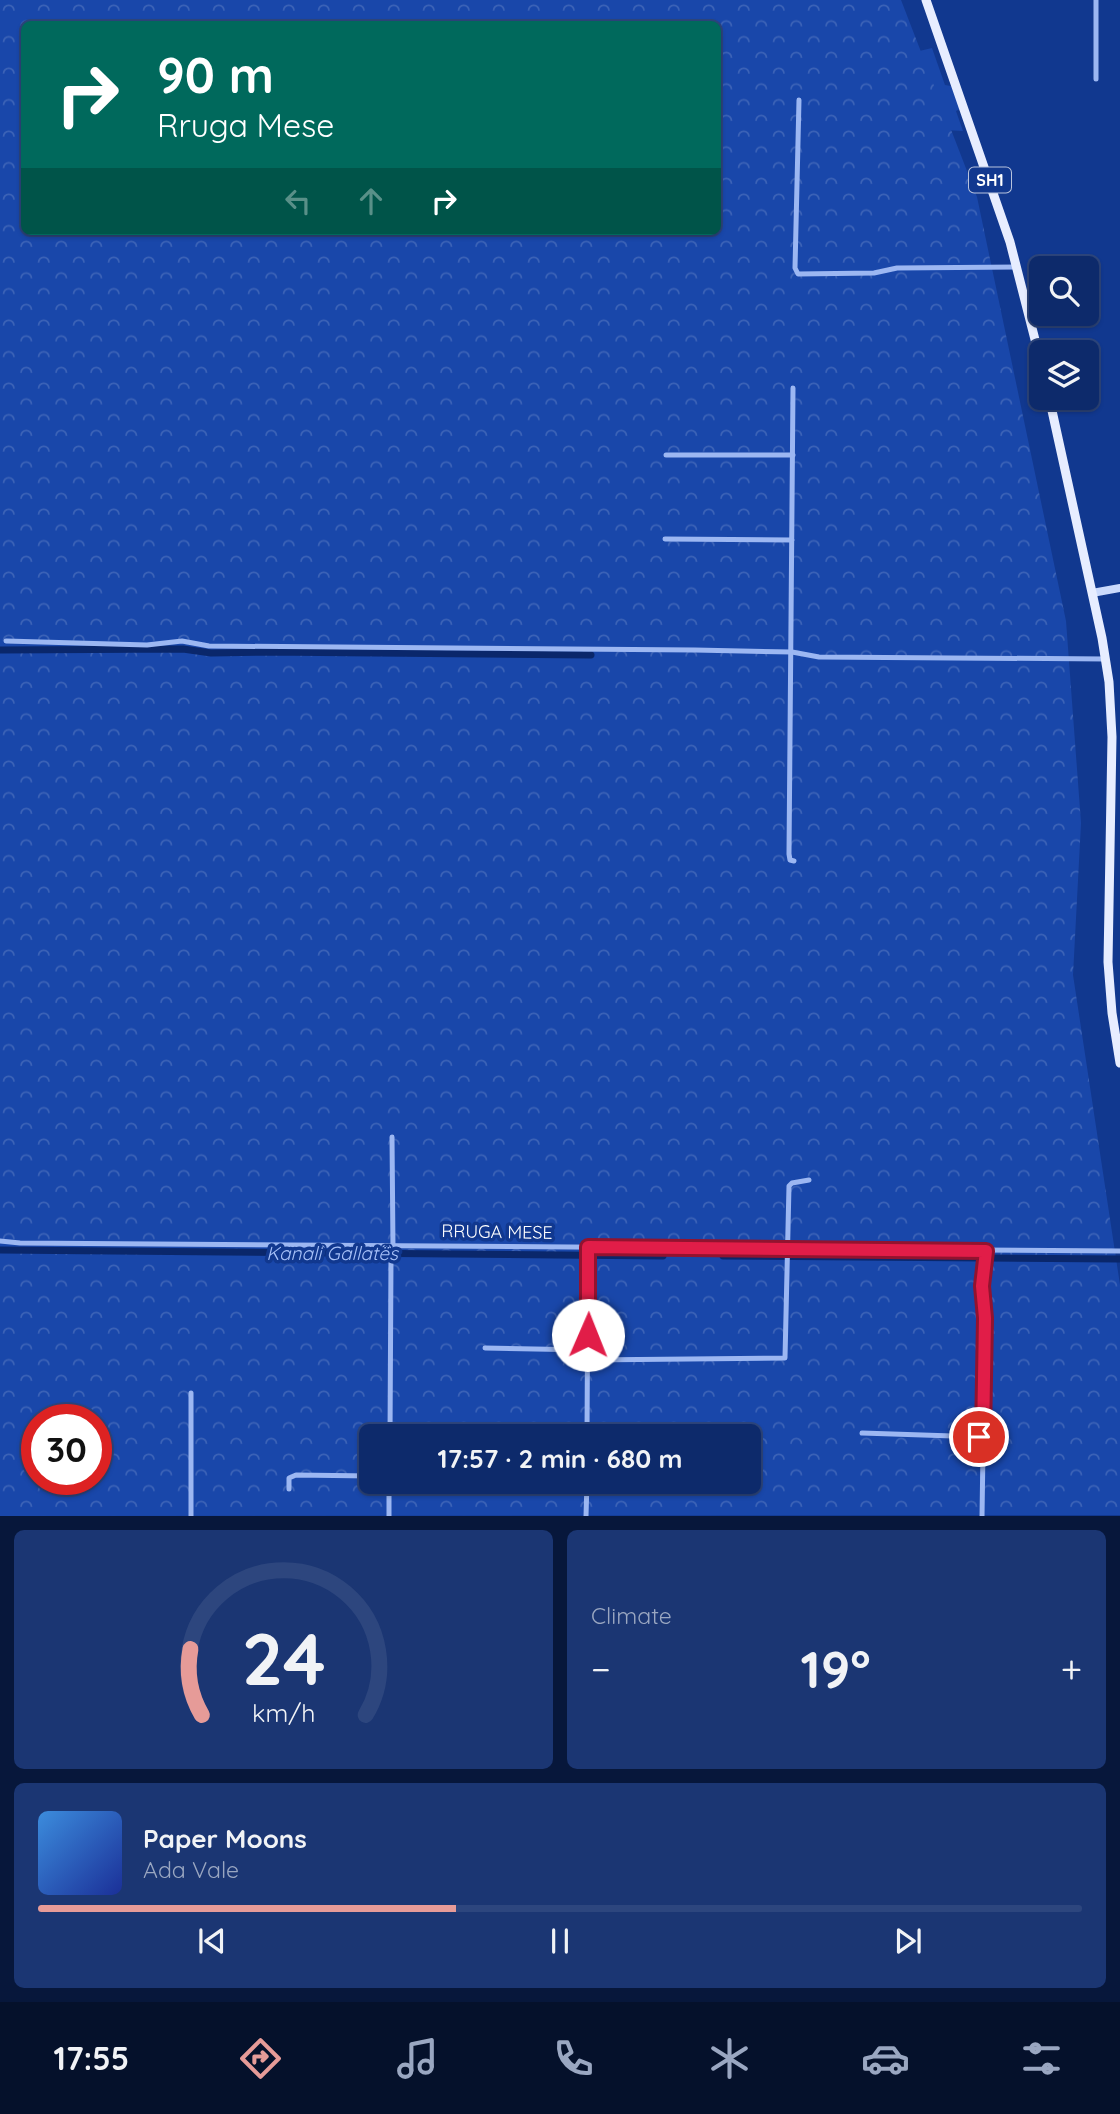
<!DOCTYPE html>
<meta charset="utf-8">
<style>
:root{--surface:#0d2a6b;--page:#1b3673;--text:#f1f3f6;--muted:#9aa7c1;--line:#2d467e;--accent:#e69b98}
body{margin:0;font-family:Quicksand,sans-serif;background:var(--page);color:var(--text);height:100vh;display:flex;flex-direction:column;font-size:26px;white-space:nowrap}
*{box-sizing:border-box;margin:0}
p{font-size:23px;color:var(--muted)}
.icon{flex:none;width:38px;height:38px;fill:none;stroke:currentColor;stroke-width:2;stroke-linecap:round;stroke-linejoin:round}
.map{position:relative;height:1516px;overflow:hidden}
.sheet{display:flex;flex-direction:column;gap:14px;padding:14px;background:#07173b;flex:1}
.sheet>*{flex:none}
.hud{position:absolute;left:21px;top:21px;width:700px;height:214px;border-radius:10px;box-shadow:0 2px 5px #0004,0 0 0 2px var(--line);background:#00695c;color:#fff;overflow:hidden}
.buttons{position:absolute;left:1029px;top:256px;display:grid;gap:14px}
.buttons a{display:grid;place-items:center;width:70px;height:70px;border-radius:10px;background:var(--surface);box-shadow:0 2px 5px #0004,0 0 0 2px var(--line);font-size:35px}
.speed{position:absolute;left:21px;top:1404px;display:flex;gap:14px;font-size:35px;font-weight:700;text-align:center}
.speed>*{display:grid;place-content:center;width:91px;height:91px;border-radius:50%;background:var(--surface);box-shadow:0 2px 5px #0004,0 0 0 2px var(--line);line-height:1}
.speed .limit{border:10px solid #d22;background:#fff;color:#111}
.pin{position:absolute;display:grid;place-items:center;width:60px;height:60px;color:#fff;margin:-30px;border:4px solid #fff;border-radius:50%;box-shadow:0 2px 7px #0007}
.me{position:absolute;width:77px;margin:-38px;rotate:1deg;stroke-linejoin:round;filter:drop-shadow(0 0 5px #0008)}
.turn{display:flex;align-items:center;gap:24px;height:147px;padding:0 21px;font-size:32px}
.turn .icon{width:91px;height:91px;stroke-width:2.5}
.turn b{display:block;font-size:49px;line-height:60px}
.lanes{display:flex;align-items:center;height:66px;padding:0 21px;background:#0003;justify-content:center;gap:35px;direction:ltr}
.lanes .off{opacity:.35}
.big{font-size:52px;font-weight:800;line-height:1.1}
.sheet .tile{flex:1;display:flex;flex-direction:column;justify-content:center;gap:10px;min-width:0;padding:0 24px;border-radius:10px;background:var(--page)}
.sheet .dial{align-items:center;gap:0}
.dial svg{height:182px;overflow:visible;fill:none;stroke:var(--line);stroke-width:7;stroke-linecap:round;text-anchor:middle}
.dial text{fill:var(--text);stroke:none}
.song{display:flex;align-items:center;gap:21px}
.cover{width:84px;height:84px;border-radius:10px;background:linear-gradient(135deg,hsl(210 70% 55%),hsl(230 70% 35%))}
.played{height:7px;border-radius:4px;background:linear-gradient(90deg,var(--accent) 40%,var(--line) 40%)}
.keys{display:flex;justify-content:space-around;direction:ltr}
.heat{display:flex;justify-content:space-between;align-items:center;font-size:38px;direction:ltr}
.sheet .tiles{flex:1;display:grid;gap:14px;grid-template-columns:1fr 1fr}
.tile:last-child{grid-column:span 2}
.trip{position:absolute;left:359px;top:1424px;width:402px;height:70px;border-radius:10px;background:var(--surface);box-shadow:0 2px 5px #0004,0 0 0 2px var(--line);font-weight:800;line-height:70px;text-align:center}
.menu{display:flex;height:112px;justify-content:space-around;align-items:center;background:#05112b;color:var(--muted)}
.menu .icon{width:49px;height:49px}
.menu .active{color:var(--accent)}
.menu b{font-size:32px;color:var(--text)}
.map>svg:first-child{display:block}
.grass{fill:#1947aa}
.park{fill:url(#park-crowns);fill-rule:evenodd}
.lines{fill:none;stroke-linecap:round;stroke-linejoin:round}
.canal{stroke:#0a276b;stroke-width:7}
.street{stroke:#9cb7f2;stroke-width:5}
.secondary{stroke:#cbdafc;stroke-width:8}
.primary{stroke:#e7edff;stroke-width:9}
.route-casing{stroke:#92132f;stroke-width:18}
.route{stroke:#e11d48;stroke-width:12}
.labels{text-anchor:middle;stroke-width:7;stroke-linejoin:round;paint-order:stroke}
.shield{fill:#11388f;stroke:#b8c3dd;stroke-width:2}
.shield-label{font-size:16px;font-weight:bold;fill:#fff}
.street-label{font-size:18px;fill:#fff;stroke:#11388f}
.water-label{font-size:19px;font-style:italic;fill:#a8c2f9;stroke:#11388f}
</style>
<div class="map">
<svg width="1120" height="1516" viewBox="0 0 1120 1516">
<defs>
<pattern id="park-crowns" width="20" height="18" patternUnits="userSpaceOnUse" patternTransform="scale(1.75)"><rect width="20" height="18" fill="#1947aa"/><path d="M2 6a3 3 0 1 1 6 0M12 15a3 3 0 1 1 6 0" fill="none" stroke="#3c63b7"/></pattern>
</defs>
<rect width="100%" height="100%" fill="#11388f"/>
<path class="grass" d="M932,48L945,85L951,86L960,109L956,111L963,131L926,129L894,57Z"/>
<path class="park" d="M0,0H901L977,197L1066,621L1081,823L1073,975L1120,1285V1515L0,1516ZM24,24H718V231H24ZM37,1419H96V1479H37ZM371,1437H749V1482H371Z"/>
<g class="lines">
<g class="canal">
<path d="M0,650L183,649L211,653L267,652L591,655"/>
<path d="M0,1250L663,1256"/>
<path d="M723,1256L1120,1259"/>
</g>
<g class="street">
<path d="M1096,0V79"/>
<path d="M799,100L795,268L798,274L874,273L897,268L1017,267"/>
<path d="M793,388L789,854L790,860L794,861"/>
<path d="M666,455H793"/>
<path d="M665,539L792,540"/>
<path d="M6,641L147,645L182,641L209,646L695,650L792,652L819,657L1106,659"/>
<path d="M0,1241L20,1243L1120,1251"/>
<path d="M485,1348L588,1350"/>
<path d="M588,1360L785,1358L789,1186L792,1183L809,1180"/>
<path d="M191,1393V1516"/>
<path d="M862,1433L983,1437"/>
<path d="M390,1437L391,1258L393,1249L392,1137"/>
<path d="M587,1437L588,1247"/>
<path d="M289,1489V1478L296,1475L371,1476"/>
<path d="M389,1516V1482"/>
<path d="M586,1516L587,1482"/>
<path d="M982,1516L985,1318L983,1286L986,1251"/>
</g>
<path class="secondary" d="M1092,593L1120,588"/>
<g class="primary">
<path d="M926,0L1010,242L1041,363"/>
<path d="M1049,397L1102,638L1109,682L1112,737L1108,962L1112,1013L1120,1063"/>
</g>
</g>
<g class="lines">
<defs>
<path id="route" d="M588,1335V1247L986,1251L982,1286L985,1318L983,1437H979"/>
</defs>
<use href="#route" class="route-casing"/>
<use href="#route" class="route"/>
</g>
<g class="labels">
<rect class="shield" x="969" y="167.5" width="42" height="25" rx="5"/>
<g class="shield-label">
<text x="990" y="186">SH1</text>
</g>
<g class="street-label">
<text transform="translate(497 1232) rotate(1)" y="6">RRUGA MESE</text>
</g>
<g class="water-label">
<text x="332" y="1260">Kanali Gallatës</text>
</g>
</g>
</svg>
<div class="buttons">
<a><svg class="icon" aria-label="search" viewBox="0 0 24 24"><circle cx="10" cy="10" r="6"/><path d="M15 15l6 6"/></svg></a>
<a><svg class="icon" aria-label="layers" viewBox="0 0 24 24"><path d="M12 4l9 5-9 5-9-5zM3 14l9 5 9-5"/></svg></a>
</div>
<div class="speed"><div class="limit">30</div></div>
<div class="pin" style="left:979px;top:1437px;background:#d93025"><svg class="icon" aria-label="arrive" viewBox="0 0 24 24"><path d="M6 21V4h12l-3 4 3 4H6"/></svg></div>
<svg class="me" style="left:588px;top:1335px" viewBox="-20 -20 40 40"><circle r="19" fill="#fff"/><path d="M0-13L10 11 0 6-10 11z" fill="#e11d48"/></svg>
<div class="trip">17:57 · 2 min · 680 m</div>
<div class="hud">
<div class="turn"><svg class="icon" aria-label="right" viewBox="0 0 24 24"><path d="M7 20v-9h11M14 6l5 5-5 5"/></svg><div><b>90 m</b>Rruga Mese</div></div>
<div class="lanes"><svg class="icon off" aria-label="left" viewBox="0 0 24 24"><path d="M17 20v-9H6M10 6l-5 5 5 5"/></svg><svg class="icon off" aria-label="ahead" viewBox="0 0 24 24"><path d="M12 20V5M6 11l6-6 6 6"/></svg><svg class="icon" aria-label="right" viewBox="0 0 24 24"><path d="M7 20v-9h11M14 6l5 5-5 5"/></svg></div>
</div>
</div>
<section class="sheet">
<div class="tiles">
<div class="tile dial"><svg viewBox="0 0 100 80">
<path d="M14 69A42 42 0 1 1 86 69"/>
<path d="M14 69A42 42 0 0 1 9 40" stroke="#e69b98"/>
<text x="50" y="56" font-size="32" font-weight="700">24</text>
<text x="50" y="72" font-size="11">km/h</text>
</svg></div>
<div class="tile"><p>Climate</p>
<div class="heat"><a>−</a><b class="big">19°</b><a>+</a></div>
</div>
<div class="tile">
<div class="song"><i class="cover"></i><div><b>Paper Moons</b><p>Ada Vale</p></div></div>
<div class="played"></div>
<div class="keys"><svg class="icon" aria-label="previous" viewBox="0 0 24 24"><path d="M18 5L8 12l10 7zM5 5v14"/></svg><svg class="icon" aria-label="pause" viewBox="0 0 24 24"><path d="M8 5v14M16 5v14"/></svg><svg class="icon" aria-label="next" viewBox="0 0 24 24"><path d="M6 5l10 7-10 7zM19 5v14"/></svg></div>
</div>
</div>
</section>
<nav class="menu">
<b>17:55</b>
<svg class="icon active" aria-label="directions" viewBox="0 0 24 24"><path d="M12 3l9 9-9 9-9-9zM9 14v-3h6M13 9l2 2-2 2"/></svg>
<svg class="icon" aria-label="music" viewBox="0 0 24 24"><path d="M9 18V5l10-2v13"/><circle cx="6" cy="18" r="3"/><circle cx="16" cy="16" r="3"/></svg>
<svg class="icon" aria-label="phone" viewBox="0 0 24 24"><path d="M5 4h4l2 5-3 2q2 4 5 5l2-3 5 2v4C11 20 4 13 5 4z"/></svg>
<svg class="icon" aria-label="climate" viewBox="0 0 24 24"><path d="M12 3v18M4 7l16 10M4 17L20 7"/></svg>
<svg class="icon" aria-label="car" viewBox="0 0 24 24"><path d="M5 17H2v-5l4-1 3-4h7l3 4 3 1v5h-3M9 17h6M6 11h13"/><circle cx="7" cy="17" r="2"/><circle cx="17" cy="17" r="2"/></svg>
<svg class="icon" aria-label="filters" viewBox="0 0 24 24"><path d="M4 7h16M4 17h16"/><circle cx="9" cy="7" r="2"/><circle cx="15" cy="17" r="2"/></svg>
</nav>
